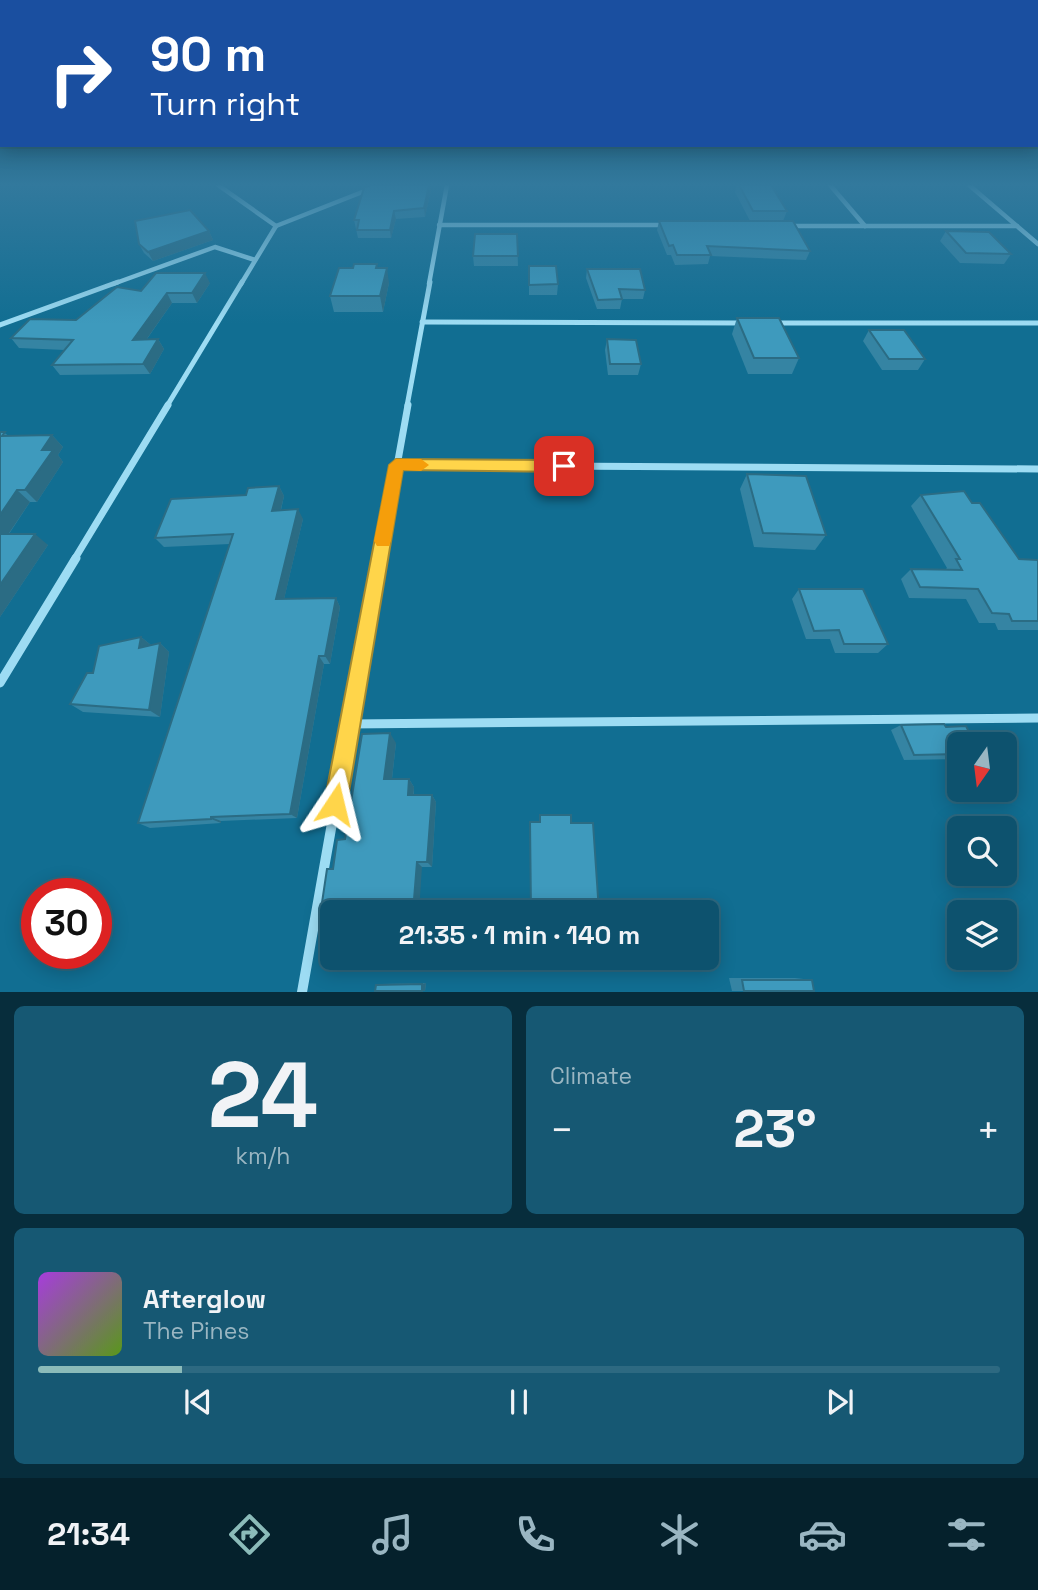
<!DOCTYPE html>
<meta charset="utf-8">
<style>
:root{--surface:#0d526e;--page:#165873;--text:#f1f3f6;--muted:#9ab6c2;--line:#2d6981;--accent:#8bbbb9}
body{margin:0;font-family:"Space Grotesk",sans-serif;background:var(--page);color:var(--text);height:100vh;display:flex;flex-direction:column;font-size:26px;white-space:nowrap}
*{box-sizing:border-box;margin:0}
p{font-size:23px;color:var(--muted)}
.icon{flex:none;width:38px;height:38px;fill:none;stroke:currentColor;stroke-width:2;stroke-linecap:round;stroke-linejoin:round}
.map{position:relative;height:992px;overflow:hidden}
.drawer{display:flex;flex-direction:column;gap:14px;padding:14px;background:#072d3c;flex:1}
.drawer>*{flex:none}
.hud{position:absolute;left:0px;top:0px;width:1040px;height:147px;box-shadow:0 4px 18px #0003,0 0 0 2px var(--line);background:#1a4fa0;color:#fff;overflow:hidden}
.needle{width:46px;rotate:194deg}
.tools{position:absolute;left:947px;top:732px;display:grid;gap:14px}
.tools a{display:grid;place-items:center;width:70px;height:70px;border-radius:10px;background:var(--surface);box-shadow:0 4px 18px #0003,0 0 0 2px var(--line);font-size:35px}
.speed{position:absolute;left:21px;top:878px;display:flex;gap:14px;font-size:35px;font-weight:700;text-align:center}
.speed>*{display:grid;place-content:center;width:91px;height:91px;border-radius:50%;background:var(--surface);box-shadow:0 4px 18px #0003,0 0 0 2px var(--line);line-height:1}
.speed .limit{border:10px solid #d22;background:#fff;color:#111}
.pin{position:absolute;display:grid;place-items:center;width:60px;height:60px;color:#fff;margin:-30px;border-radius:14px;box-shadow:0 4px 10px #0006}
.me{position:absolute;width:77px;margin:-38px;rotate:10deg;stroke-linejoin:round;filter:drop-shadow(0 0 5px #0008)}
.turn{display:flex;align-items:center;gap:24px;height:147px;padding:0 35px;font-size:32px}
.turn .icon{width:91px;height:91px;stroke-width:2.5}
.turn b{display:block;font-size:49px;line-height:60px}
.big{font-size:52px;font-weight:700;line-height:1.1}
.drawer .tile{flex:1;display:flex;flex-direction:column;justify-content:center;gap:10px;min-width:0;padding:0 24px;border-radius:10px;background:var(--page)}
.drawer .dial{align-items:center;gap:0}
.dial b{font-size:91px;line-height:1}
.song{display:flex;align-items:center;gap:21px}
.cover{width:84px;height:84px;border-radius:10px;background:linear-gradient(135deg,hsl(280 70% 55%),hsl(90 70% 35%))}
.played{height:7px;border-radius:4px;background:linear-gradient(90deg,var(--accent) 15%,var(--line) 15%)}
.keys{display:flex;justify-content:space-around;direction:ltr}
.heat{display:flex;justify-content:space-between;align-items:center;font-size:38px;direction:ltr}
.drawer .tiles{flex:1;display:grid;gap:14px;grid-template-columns:1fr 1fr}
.tile:last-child{grid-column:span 2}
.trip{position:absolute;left:320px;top:900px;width:399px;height:70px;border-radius:10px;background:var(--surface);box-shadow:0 4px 18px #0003,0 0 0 2px var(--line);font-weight:700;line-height:70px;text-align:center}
.tab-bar{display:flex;height:112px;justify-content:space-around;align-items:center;background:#05212c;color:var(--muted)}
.tab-bar .icon{width:49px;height:49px}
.tab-bar .active{color:var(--accent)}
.tab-bar b{font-size:32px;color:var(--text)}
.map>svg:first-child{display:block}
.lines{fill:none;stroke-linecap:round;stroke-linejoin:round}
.street-far4{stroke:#9ddcf3;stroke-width:4.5}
.street-far3{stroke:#9ddcf3;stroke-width:5}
.street-far2{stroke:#9ddcf3;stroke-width:7}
.street-far1{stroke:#9ddcf3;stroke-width:9}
.street{stroke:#9ddcf3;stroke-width:10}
.wall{fill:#3584a3}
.shaded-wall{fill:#2b6c84}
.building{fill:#3e9abd;stroke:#2b6c84;stroke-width:2}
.route{fill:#ffd54a;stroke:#a68a30;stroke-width:2}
.slow{fill:#f59e0b}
</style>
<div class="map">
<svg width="1038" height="992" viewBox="0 0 1038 992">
<rect width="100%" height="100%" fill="#116e92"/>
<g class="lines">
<g class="street-far4">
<path d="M218,185L276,226"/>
<path d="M830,185L865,226"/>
<path d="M969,185L1038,244"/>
<path d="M439,225H667"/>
<path d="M276,226L380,185"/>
<path d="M787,226H1017"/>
<path d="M113,284L215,247L255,260"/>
<path d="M241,284L276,226"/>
<path d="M429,284L447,185"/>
</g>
<g class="street-far3">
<path d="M422,322L743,323"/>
<path d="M773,323H1038"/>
<path d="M0,325L118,282"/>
<path d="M167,406L242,282"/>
<path d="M407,406L430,282"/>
</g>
<g class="street-far2">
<path d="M396,465L1038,469"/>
<path d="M74,560L168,405"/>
<path d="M380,560L408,405"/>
</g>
<g class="street-far1">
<path d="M0,683L76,558"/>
<path d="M350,724L1038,718"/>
<path d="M345,752L380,558"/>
</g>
<path class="street" d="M302,992L345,750"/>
</g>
<g class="wall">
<path d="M737,185H771L787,211L783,221H750L735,192Z"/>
<path d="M431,190L425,217L396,219L391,238H358L354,220Z"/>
<path d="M659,221L810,251L806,260L710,256L708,264L675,265L671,255H667L657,230Z"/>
<path d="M209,231L213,240L153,261L144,253L139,244Z"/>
<path d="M946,231L1011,254L1004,264L960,263L940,241Z"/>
<path d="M517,234L518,266H474L473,256Z"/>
<path d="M377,264V268L389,283L383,312H334L330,296L353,268Z"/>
<path d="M529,266L558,284L557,295H529Z"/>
<path d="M587,269L645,290L643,299H622L620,309H597L586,278Z"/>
<path d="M210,283L197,303H172L147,339H158L164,349L150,374L60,375L52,365L65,350L19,348L11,338L76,320L141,291Z"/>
<path d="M737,318L799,358L792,374H748L732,334Z"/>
<path d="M869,330L925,359L918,370H882L863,341Z"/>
<path d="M607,339L641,364L638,375H608L605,350Z"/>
<path d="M3,432L9,436L52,435L63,447L58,455L63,462L37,502H30L9,534L48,545L0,617Z"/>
<path d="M747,474L826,535L815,550L754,547L740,489Z"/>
<path d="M279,486L284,496L281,510L303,519L284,599L336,598L340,607L330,664H324L297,818L221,821V823L150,828L138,823L230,544L164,547L155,538L246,495Z"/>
<path d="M921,495L972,503L1019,559L1038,560V630H998L995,623H979L966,599L909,598L901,579L911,569L945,570L947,568L911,506Z"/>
<path d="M799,589L888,644L878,653H835L830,639H806L792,599Z"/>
<path d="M141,637L151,645L160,643L169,652L160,717L83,712L70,704L93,673Z"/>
<path d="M901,725L946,727L959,744V759L904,760L891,730Z"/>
<path d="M396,743L392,779H409L414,787V795H432L436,802L432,867H422L332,912V918L320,916L345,839Z"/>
<path d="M729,978H795L812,980L814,991H732Z"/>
<path d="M426,983L425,991L376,985L381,984Z"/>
</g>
<g class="shaded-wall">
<path d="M429,185H430L431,190L425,217L424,208Z"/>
<path d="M394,211L396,219L391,238L390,230Z"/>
<path d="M209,231L213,240L153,261L148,252Z"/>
<path d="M387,268L389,283L383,312L380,296Z"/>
<path d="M205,273L210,283L197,303L192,293Z"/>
<path d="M167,293L172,303L139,350L133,340Z"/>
<path d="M158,339L164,349L150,374L143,364Z"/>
<path d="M52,435L63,447L58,455L63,462L37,502L25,490L42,450Z"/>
<path d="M279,486L284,496L278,521L272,511Z"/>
<path d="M17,490L30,502L1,545L0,543V515Z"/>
<path d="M298,509L303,519L282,608L276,599Z"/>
<path d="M35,534L48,545L0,617V585Z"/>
<path d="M336,598L340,607L330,664L325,656Z"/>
<path d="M141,637L151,645L139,648Z"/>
<path d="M160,643L169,652L160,717L149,710Z"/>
<path d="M319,656L324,664L297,818L290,814Z"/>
<path d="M390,733L396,743L391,787L384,779Z"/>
<path d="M409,779L414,787L413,803L408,795Z"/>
<path d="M432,795L436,802L432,867L427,862Z"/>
<path d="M211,817L221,821V823L211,819Z"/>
<path d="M417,862L422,867L419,912H413Z"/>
<path d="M426,983L425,991H422V984Z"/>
</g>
<g class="building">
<path d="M370,185H429L424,208L394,211L390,230H357L359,220H354L364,188Z"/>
<path d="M739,185H771L787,211H753Z"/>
<path d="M190,210L209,231L148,252L139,244L135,221Z"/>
<path d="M659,221H793L810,251L707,246L711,255H677L673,245L669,246Z"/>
<path d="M946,231L989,232L1011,254L966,253Z"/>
<path d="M475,234H517L518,256H473Z"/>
<path d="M354,264H377L376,268H387L380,296H330L339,268H353Z"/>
<path d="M529,266H556L558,284L529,285Z"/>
<path d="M587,269H640L645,290L619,289L622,299L598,300Z"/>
<path d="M156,273H205L192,293H167L133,340L158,339L143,364L52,365L73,340L11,338L30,319L76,320L117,287L141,291Z"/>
<path d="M737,318H779L799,358H754Z"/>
<path d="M869,330H904L925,359H889Z"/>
<path d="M607,339L636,340L641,364H610Z"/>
<path d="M0,432H5L2,436L52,435L42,450H53L25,490H17L0,515Z"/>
<path d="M747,474L806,476L826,535L763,533Z"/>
<path d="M279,486L272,511L298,509L276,599L336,598L325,656H319L290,814L211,817V819L138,823L233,534L155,538L171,499L246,495L248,488Z"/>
<path d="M964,491L972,503H980L1019,559L1038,560V621H1012L1009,614L992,613L978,589L920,587L911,569L962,570L956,559H960L921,495Z"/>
<path d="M0,534H35L0,585Z"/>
<path d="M799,589H863L888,644H844L839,630L814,631Z"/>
<path d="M141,637L139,648L160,643L149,710L70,704L87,673H93L99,646Z"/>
<path d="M944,724L946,727L966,726L975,744H959V754L914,755L901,725Z"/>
<path d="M390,733L384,779H409L408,795H432L427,862H417L413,912H332V916H320L327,869H333L337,840L345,839L362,734Z"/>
<path d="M540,815H571V823H593L599,912H531L530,822H540Z"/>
<path d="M742,980H812L814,991H744Z"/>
<path d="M422,984V991H375L376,985Z"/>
</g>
<linearGradient id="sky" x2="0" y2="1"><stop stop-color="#093c50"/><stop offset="0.57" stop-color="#32799d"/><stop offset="1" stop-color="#32799d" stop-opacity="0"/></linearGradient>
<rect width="1038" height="324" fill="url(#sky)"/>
<path class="route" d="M396,459L564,460L571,466L564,472L403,470L347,804L344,812L335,816L327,812L324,804L389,465Z"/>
<path class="slow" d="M396,459H421L429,465L421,471L403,470L391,541L389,546H377L374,541L389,465Z"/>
</svg>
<div class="tools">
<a><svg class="needle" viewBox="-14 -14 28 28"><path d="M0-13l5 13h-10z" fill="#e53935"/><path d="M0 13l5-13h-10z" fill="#9ab6c2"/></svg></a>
<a><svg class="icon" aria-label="search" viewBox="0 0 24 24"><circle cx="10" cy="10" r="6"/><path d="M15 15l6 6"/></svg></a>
<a><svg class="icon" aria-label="layers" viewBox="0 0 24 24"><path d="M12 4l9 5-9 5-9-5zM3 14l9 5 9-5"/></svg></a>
</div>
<div class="speed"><div class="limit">30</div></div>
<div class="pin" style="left:564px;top:466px;background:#d93025"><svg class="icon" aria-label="arrive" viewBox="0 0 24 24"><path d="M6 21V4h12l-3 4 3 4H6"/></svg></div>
<svg class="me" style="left:335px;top:804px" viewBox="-20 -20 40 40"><path d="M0-17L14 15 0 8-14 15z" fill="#ffd54a" stroke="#fff" stroke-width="4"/></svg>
<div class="trip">21:35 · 1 min · 140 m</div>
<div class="hud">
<div class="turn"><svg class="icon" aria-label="right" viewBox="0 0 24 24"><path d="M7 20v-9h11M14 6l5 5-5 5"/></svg><div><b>90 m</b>Turn right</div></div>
</div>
</div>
<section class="drawer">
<div class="tiles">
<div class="tile dial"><b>24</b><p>km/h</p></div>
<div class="tile"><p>Climate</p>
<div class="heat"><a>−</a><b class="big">23°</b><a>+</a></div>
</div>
<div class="tile">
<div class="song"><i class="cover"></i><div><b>Afterglow</b><p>The Pines</p></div></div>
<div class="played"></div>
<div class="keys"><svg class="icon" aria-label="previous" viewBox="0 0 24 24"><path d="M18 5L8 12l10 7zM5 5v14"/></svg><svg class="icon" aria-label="pause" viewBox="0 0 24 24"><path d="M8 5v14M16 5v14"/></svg><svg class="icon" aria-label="next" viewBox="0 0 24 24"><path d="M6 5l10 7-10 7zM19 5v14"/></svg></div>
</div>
</div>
</section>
<nav class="tab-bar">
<b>21:34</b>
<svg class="icon active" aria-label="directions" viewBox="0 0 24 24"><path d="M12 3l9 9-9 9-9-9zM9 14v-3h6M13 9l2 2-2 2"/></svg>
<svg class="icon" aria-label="music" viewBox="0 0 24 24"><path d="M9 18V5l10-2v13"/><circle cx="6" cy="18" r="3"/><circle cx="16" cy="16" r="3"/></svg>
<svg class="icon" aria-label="phone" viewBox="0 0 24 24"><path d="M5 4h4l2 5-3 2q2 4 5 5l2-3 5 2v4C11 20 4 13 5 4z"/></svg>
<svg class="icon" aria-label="climate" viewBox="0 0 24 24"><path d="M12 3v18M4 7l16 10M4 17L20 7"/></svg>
<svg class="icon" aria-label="car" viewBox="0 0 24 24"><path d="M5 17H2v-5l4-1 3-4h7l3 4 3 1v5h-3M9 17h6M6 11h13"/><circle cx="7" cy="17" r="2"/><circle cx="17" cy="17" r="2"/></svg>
<svg class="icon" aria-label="filters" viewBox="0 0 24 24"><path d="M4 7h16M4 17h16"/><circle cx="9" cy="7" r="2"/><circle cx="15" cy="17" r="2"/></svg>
</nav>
